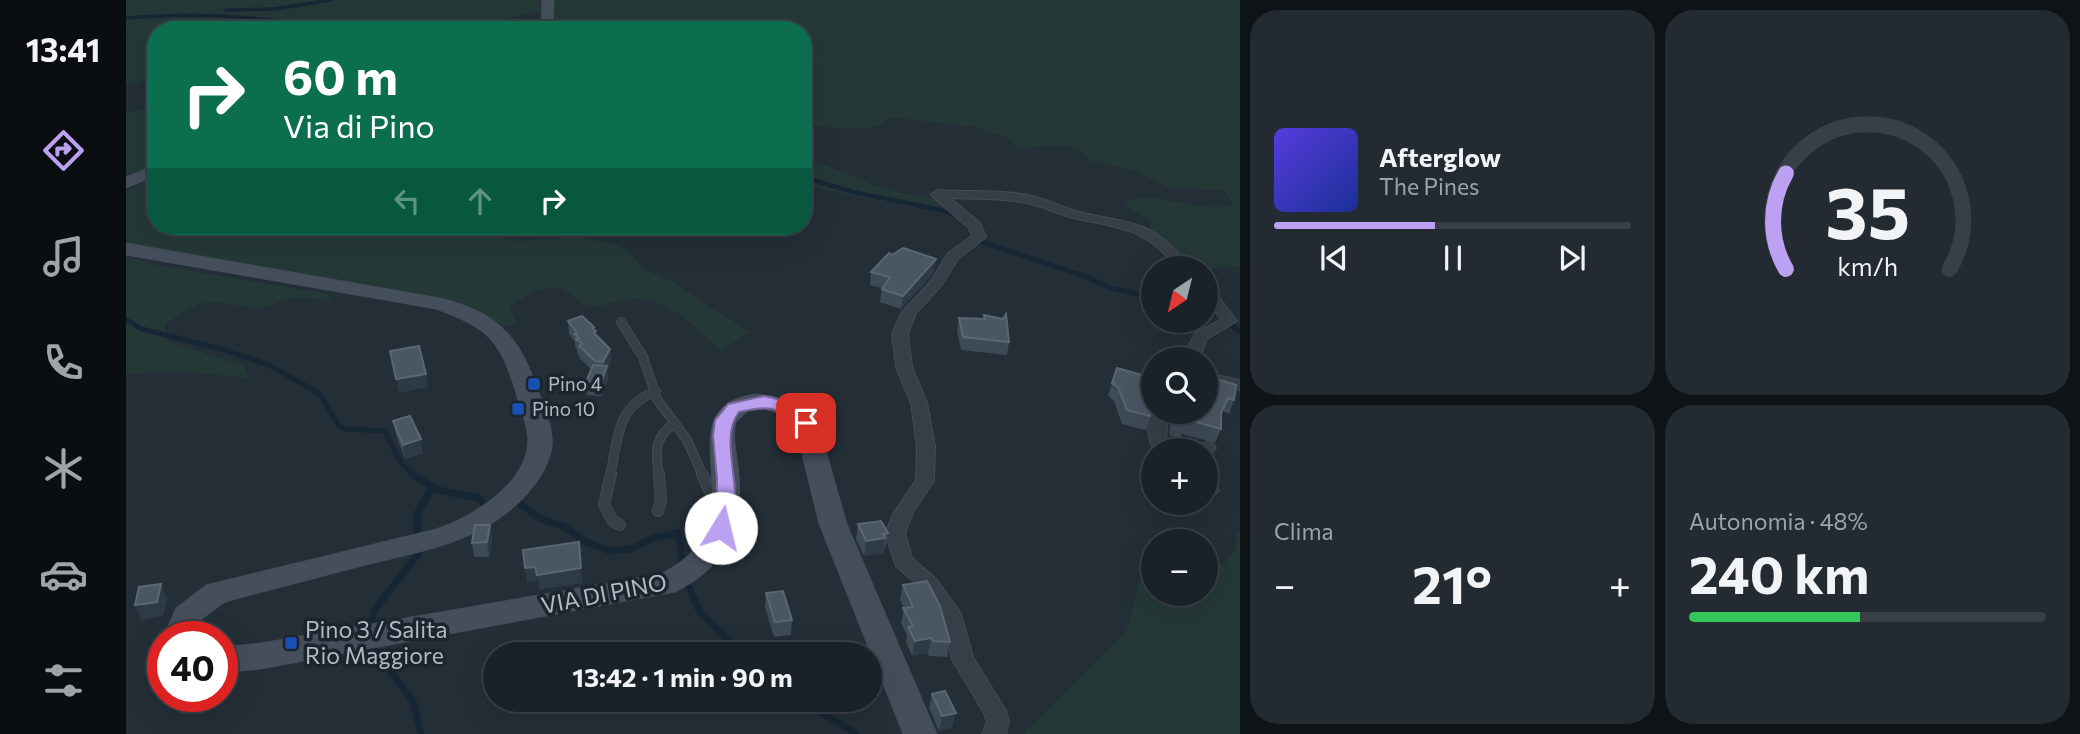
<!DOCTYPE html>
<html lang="it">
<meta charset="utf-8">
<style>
:root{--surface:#1a2229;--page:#232a31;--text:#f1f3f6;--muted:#9fa4a8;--line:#383f46;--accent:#bca0f2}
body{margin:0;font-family:Commissioner,sans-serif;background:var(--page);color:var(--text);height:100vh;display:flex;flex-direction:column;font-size:26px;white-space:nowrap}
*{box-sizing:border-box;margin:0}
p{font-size:23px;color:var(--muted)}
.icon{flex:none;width:38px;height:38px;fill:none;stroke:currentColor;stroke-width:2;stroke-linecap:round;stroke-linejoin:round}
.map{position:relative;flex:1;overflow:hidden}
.side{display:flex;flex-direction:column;gap:10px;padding:10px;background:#0e1317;width:840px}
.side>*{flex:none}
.top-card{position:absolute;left:21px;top:21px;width:665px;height:214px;border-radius:28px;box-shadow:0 7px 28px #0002,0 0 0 2px var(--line);background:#0b6e4f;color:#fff;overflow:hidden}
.needle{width:46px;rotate:215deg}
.buttons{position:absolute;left:1015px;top:256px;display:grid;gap:14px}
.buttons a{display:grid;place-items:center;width:77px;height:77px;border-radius:50%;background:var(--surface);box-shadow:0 7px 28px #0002,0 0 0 2px var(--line);font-size:35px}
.speed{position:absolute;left:21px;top:621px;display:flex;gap:14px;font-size:35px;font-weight:700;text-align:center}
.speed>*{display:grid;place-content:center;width:91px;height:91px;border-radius:50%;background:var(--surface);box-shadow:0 7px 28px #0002,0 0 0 2px var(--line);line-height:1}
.speed .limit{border:10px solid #d22;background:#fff;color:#111}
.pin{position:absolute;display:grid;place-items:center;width:60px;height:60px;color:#fff;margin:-30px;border-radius:14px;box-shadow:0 4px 10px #0006}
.me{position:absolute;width:77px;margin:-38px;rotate:9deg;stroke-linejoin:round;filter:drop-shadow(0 0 5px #0008)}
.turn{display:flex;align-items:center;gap:24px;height:147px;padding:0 21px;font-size:32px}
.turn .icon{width:91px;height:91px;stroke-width:2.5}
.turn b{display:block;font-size:49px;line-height:60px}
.lanes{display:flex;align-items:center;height:66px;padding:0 21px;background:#0003;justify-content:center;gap:35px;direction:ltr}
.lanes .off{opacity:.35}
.big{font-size:52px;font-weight:700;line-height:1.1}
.side .widget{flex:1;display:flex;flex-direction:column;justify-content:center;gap:10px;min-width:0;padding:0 24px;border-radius:28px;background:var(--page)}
.side .dial{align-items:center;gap:0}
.dial svg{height:182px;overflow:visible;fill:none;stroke:var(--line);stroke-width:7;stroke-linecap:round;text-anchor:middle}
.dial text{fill:var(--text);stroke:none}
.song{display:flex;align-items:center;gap:21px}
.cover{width:84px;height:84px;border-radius:10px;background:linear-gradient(135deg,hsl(250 70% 55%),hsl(230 70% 35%))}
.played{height:7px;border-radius:4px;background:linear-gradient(90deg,var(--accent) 45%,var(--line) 45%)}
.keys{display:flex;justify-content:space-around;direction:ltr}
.heat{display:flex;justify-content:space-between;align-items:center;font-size:38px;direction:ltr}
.charge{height:10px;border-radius:5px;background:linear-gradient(90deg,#34c759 48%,var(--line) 0)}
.side .tiles{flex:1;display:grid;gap:10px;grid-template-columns:repeat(2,1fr)}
.trip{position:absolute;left:357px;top:642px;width:399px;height:70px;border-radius:35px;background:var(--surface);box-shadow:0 7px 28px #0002,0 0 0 2px var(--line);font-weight:700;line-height:70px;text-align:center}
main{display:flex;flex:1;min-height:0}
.tab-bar{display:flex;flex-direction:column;width:126px;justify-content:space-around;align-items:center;background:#0a0e10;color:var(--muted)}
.tab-bar .icon{width:49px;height:49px}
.tab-bar .on{color:var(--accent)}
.tab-bar b{font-size:32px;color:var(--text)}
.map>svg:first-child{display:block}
.green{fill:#253838}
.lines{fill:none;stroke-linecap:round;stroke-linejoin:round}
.stream-far3{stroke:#172634;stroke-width:3.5}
.stream-far2{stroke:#172634;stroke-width:4.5}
.stream-far1{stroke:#172634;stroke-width:5}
.stream{stroke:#172634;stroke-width:7}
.lane-far1-casing{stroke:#434b54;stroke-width:10}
.lane-casing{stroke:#434b54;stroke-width:12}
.street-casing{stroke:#434b54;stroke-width:2}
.secondary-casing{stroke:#434b54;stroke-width:1}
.lane-far1{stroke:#363f48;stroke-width:8}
.lane{stroke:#363f48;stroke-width:10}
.street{fill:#363f48;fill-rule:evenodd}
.secondary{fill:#454f5b;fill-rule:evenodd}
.wall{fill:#3e4a56}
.shaded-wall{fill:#2e3a45}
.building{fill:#4a5662;stroke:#5a6671;stroke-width:2}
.route{fill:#bca0f2;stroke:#7a689d;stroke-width:2}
.transit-dot{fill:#1a4fb4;stroke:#1c242d;stroke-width:2.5}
.labels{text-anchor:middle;stroke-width:7;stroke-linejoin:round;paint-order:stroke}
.poi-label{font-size:19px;fill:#b1bac4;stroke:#1c242d;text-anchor:start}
.near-street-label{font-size:23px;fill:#b1bac4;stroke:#1c242d}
.near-poi-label{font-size:23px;fill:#b1bac4;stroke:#1c242d;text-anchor:start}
</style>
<main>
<nav class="tab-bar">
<b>13:41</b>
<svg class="icon on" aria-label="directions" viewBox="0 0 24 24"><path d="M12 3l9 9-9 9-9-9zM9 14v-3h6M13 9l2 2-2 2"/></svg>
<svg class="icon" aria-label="music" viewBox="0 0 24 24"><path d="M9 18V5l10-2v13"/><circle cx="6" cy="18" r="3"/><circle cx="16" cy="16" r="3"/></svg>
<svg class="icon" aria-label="phone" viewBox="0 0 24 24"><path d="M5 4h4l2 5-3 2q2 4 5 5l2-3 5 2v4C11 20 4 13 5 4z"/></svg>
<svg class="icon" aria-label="climate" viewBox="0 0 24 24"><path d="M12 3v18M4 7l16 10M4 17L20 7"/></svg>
<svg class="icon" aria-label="car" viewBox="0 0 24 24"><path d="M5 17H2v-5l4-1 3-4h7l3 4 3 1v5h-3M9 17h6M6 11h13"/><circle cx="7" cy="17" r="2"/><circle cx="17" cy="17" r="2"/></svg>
<svg class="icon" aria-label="filters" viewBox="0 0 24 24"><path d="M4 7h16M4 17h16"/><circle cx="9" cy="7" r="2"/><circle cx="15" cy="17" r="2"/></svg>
</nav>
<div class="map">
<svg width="1114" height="734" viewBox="0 0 1114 734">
<rect width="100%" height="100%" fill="#232e37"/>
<g class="green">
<path d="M0,0H413L414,11L371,21L353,30H30V77L0,85Z"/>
<path d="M426,0H1114V267L1090,268L1080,272V268H1063L1050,250L1023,232L1025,220L1000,207L998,203C1025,188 1072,213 1104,206L1107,203L1098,190L1045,188L1008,171L965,161L954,150L941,145L893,148L880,137L849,127L763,117L755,126C732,129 698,132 677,119V30H426Z"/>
<path d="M30,108V166L0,175V112Z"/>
<path d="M677,158C709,167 738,183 770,192C786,197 801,194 816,203L811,208C765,205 722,195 677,184Z"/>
<path d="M30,176V226H360L376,237L394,241L451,236L487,244L502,250L517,269L549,283L578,304L624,332L595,351C569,327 542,296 504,299C490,300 476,309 461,305C453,303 446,294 439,290C422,282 397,296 384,307L390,323L380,327L330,303L4,245L0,241V191Z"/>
<path d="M0,256L30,265L201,294L207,301L177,297L155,301L136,309L98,303H76L56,312L39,324L42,341L118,366L123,378L50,371L0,374Z"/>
<path d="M1114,531V734H897L1000,632L1019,564L1027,562V593H1080V559L1097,564L1110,549L1111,532Z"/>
</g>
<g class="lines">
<g class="stream-far3">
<path d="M100,10L149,9L205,0"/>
<path d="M0,18C70,12 136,15 205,30"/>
</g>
<path class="stream-far2" d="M677,177L727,192L815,210L836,218L854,241L958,276"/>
<g class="stream-far1">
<path d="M953,274L985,288L1027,297"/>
<path d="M1080,311L1096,317L1114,332"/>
<path d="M0,320L16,329L95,349L143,365L194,394L213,426L220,429L259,431L274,462L288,476"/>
</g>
<g class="stream">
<path d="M286,474L312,490L353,498L358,504"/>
<path d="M393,503L413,518L439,527L460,542L485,551L504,549L528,538L552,533L557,565"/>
<path d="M560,581L574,612L617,654"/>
<path d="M247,629V612L292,554L291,514L306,488"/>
<path d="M247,642V648L287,701L295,734"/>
<path d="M676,700L730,734"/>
</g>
<defs>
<g id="lane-far1">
<path d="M495,322L517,357L531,399L561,440L577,476"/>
<path d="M484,476C493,437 489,408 530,391"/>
<path d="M533,476C529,452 528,437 549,423"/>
</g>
<g id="lane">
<path d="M485,474L478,505L487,521L494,525"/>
<path d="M576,474L591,508"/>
<path d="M532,511L535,500L533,474"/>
</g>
<g id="street">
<path d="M811,190C839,192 869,190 897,194C916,197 935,207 953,212C1005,224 1030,220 1064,268H1050C1023,229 994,228 952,219C932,215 914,204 894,202C871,198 847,199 824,198L854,223L860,237L832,259L815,286L790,313L782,334L786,367L801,403L809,446L808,481L787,512L779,533L786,558L811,580L835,614L847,657L880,711L883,722L880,734H856L861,722L858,713L826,659L815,616L797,590L770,566L759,533L769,511L790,480L791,446L785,403L770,367L766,334L776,312L805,281L822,253L846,236L843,228L807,197L805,194Z"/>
<path d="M1080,286L1085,287L1111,321L1081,339L1073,359H1057L1069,333L1095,320L1080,299Z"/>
<path d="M1080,373L1114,380V390L1080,383Z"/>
<path d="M1027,409V411H1042L1040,439L1067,447L1081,442L1087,444L1090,448L1087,452L1080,454V450H1028C1020,437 1021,423 1027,409Z"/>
<path d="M1080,479C1087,481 1089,484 1093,490L1090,494L1080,495Z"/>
</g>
<g id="secondary">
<path d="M416,0H428L427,30H415Z"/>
<path d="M30,165V176L0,188V177Z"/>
<path d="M0,243L314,298C371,312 393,335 412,390C418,407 428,427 426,446C424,463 414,479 403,492C358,544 294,551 232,567C187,579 143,590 99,602L76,619L67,637H37L50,608L80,585L310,529C346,517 402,483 402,440C401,424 394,408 390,393C373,339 363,329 310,309L0,255Z"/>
<path d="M629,394L646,396L669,403L692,423L721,524L811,734H777L693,524L669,426L652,413L638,409L622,411L610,422C606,441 612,458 613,476C617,530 598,568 549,592L135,669L96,673V647L135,643L534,574C643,523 530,409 629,394Z"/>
</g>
</defs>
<use href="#lane-far1" class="lane-far1-casing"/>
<use href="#lane" class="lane-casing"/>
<use href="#street" class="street-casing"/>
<use href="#secondary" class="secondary-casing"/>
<use href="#lane-far1" class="lane-far1"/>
<use href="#lane" class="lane"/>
<use href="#street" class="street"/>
<use href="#secondary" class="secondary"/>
</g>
<g class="wall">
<path d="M745,272H808L775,309L754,302L756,288L744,285Z"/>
<path d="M858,315L877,319L883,342L881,355L835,350L831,331L833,318L857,319Z"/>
<path d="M442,321L468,330L470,331V336L484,349L485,362L481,370L482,379L476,396L461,395L460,382L465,369L454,359L453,355L451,353V349L449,347V342L443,334Z"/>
<path d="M991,368L1027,378V407L1020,430L996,424L988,401L982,396Z"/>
<path d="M1080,376L1108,400L1103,414L1097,411L1095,415V429L1089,443L1056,434L1054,438L1043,435L1045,411H1080Z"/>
<path d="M267,421L297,453L279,459L270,435Z"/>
<path d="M732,524L762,533L759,548H758L757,553L738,556L730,539Z"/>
<path d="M366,539L363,557H348L346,543Z"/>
<path d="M777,585L824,642L821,657L803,656L802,653L786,656L780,642L781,635L775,623L778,608L774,599Z"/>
<path d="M640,593L666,620L665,635L648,637L639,607Z"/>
<path d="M806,694L826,728L813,731L803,708Z"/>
</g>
<g class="shaded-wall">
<path d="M810,259L808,272L775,309L777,296Z"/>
<path d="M484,349L485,362L481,370L482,379L476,396L475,383L478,375L477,362Z"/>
<path d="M300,374L302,387L273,393L270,379Z"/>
<path d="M295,439L297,453L279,459L277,445Z"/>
<path d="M364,525L366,539L363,557L361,542Z"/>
<path d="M759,538L757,553L738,556L740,541Z"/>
<path d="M409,567L411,581L401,583L399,568Z"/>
<path d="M455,568L457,583L413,590L411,575Z"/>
<path d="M35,584L41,599L37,616L15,620L9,605Z"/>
<path d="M805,638L802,653L786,656L789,641Z"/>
<path d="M830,713L826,728L813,731L816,716Z"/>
</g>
<g class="building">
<path d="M777,248L810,259L777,296L756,289L764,277L745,272L763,253L766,255Z"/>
<path d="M880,314L883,342L837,337L833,318L859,319L858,315L877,319Z"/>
<path d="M456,316L468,327L466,328L470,331L468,333L484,349L477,362L469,361L453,346L456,344L450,339L453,338L448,334L451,333L442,321Z"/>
<path d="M293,346L300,374L270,379L264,351Z"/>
<path d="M467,365L481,366L475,383L460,382Z"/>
<path d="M991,368L1027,378V404L1024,416L1001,410L992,387L986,383Z"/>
<path d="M1080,376L1110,385L1108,400L1102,398L1095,413V429L1060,419L1059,424L1048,421V411H1080Z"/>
<path d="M284,416L295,439L277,445L267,421Z"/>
<path d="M755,521L762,533L757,534L759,538L740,541L732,524Z"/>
<path d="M349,525H364L361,542L346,543Z"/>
<path d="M453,542L455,568L411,575L409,567L399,568L397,550Z"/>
<path d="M801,581L814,606L824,642L807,641L805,638L789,641L782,627L787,626L777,608L787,607L777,585Z"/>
<path d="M35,584L31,602L9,605L13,587Z"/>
<path d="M657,591L666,620L649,622L640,593Z"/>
<path d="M819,691L830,713L816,716L806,694Z"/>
</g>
<path class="route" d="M638,396C658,400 675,406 688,423L686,427H673C652,406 642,405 613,412C590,442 623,496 602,533H588L585,528L590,513L591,479L587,436L589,420L602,404Z"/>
<g class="transit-dot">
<rect x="401" y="377" width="14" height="14" rx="3.5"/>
<rect x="385" y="402" width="14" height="14" rx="3.5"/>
<rect x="158" y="636" width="14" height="14" rx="3.5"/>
</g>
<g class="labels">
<g class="poi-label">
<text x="422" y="391">Pino 4</text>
<text x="406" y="416">Pino 10</text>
</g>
<g class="near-street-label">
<text transform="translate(478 594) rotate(-11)" y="8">VIA DI PINO</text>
</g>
<g class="near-poi-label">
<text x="179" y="638">Pino 3 / Salita<tspan x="179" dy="26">Rio Maggiore</tspan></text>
</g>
</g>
</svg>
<div class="buttons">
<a><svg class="needle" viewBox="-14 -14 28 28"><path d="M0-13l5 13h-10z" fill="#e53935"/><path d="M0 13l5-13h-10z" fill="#9fa4a8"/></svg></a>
<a><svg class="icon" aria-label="search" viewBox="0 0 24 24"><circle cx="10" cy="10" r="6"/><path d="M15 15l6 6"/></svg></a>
<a>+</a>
<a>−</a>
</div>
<div class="speed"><div class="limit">40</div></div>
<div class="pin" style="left:680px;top:423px;background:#d93025"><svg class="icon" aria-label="arrive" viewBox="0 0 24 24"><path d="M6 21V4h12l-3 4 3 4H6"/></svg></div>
<svg class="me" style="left:595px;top:528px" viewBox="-20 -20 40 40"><circle r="19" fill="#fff"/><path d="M0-13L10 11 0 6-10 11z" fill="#bca0f2"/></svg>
<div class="trip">13:42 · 1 min · 90 m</div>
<div class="top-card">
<div class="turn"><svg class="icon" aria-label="right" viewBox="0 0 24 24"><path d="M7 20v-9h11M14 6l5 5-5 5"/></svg><div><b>60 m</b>Via di Pino</div></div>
<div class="lanes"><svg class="icon off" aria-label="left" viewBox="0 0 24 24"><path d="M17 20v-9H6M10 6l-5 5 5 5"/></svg><svg class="icon off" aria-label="ahead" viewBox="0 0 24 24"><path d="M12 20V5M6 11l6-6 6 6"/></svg><svg class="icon" aria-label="right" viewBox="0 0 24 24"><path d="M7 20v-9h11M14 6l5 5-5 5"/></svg></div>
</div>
</div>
<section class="side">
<div class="tiles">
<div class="widget">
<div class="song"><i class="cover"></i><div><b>Afterglow</b><p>The Pines</p></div></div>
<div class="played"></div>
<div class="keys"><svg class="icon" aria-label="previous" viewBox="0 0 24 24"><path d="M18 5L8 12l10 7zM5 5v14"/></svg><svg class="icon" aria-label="pause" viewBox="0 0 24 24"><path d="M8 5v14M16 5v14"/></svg><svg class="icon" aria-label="next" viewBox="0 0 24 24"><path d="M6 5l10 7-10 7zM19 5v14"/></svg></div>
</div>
<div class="widget dial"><svg viewBox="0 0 100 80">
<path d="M14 69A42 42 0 1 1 86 69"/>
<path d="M14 69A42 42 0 0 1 14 27" stroke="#bca0f2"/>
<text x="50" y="56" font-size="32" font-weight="700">35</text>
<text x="50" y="72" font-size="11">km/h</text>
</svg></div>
<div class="widget"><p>Clima</p>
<div class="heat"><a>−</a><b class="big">21°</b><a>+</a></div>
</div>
<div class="widget"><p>Autonomia · 48%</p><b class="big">240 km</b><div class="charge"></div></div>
</div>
</section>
</main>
